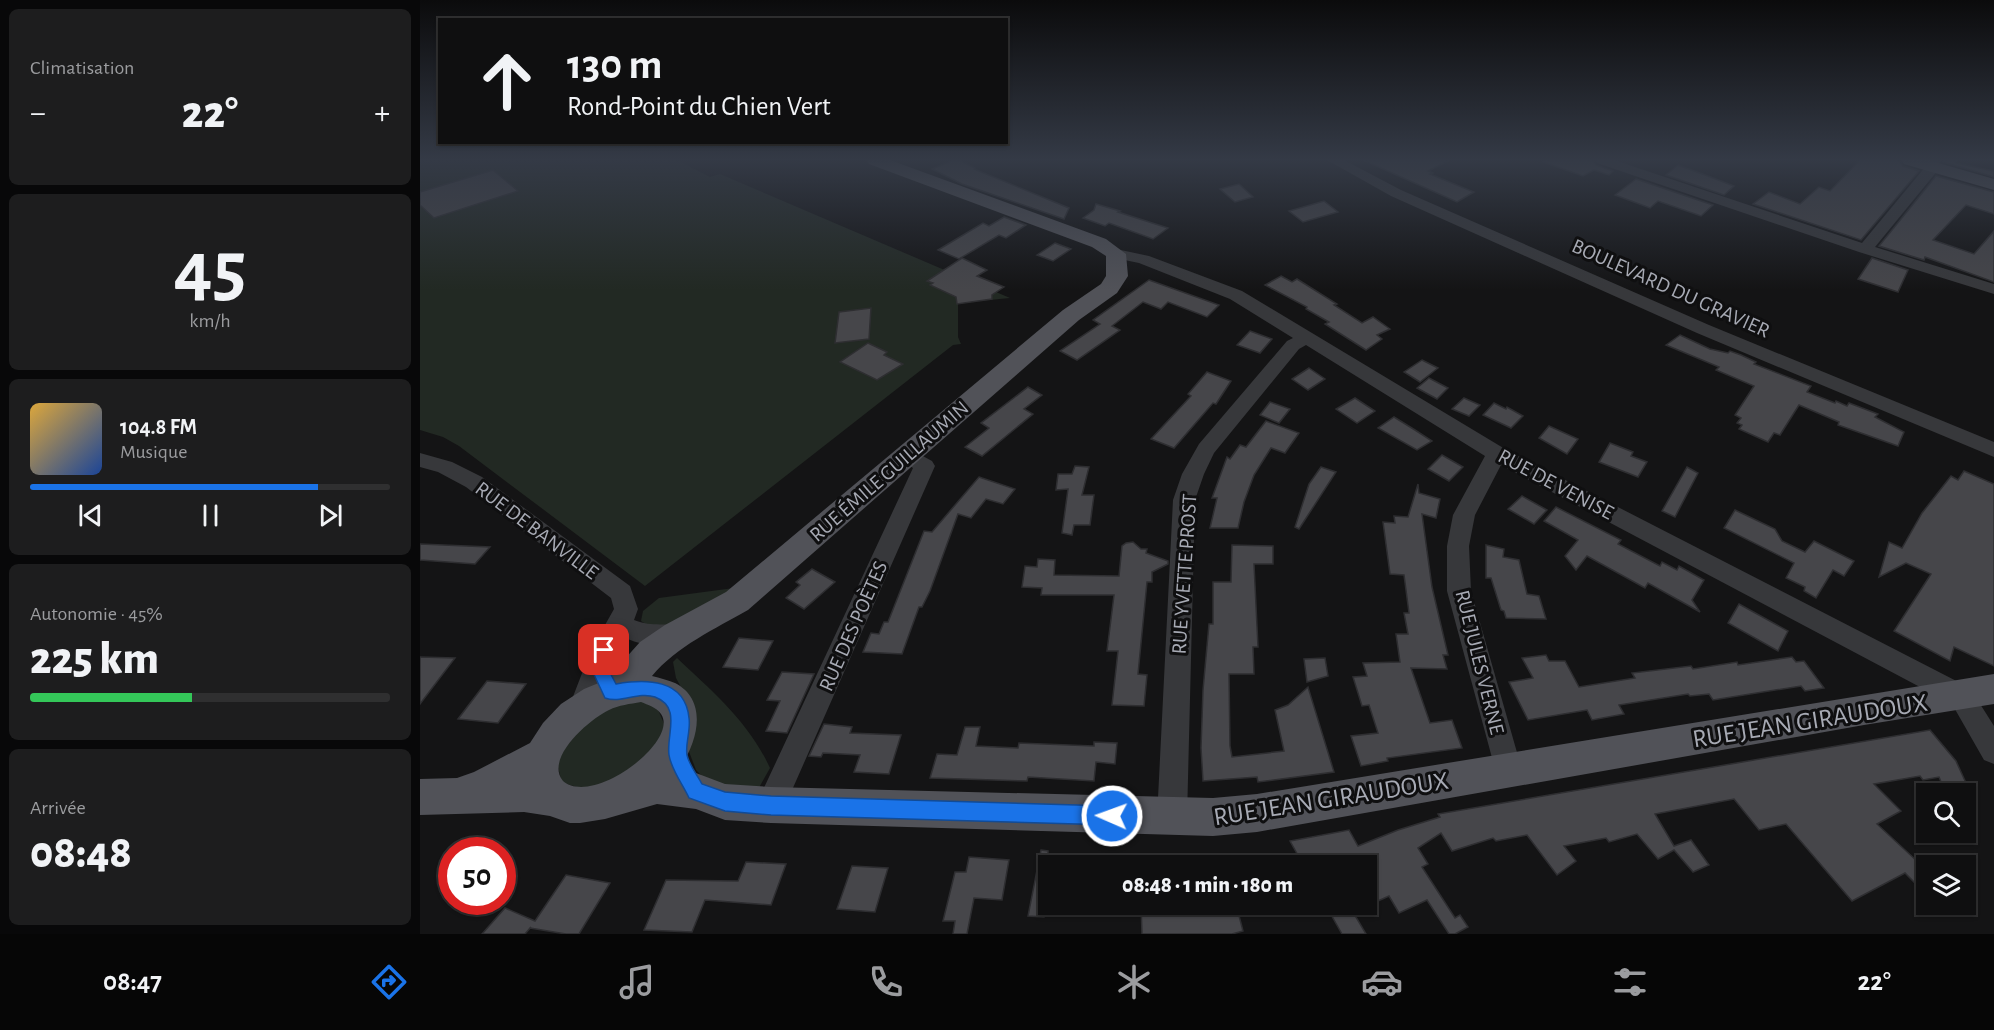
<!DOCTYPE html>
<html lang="fr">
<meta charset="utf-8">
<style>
:root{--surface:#0f0f10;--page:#1d1d1e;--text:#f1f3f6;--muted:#9b9c9f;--line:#2f2f30;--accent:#1a73e8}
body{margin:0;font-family:"Alegreya Sans",sans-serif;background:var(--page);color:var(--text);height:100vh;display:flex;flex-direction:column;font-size:22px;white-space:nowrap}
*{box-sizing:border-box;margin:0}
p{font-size:20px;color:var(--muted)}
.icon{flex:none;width:33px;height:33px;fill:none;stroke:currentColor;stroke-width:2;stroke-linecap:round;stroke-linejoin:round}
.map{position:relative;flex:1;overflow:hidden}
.side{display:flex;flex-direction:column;gap:9px;padding:9px;background:#080809;width:420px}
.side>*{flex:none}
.guide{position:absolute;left:18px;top:18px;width:570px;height:126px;border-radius:0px;box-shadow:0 2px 4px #0004,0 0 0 2px var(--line);background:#0f0f10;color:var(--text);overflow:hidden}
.tools{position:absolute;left:1496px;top:783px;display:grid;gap:12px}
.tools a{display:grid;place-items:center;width:60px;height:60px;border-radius:0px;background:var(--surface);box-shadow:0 2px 4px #0004,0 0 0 2px var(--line);font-size:30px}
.speed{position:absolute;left:18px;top:837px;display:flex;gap:12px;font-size:30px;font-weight:700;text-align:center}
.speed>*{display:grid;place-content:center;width:78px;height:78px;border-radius:50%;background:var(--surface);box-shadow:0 2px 4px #0004,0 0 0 2px var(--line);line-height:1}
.speed .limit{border:9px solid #d22;background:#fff;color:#111}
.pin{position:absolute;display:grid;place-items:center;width:51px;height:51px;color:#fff;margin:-26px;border-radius:12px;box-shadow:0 3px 9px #0006}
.me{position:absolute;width:66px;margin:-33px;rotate:272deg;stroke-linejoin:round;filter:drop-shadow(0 0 4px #0008)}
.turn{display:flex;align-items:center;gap:21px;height:126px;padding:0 30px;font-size:27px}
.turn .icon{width:78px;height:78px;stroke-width:2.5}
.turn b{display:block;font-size:42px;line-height:51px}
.big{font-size:45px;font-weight:800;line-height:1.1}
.side .tile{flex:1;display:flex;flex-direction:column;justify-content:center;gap:9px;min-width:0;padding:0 21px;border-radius:9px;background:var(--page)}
.side .dial{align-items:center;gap:0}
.dial b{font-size:78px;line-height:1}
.song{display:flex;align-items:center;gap:18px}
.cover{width:72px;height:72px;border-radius:9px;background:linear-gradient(135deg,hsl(40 70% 55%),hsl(220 70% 35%))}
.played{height:6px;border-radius:3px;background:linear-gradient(90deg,var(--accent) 80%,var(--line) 80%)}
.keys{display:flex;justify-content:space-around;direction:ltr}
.heat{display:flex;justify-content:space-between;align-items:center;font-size:33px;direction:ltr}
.charge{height:9px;border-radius:4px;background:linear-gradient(90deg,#34c759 45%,var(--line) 0)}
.trip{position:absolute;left:618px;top:855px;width:339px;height:60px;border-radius:0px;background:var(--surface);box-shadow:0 2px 4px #0004,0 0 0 2px var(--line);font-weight:800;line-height:60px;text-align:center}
.tabs{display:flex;height:96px;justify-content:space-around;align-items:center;background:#060606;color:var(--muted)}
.tabs .icon{width:42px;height:42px}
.tabs .current{color:var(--accent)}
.tabs b{font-size:27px;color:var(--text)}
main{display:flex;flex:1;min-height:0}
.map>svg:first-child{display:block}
.green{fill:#222923}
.building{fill:#46464a;stroke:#2e2e31;stroke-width:1.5}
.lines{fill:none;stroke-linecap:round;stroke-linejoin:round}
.minor{fill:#37383b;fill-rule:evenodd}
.major{fill:#515258;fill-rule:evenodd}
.route{fill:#1a73e8;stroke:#114b97;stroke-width:1.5}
.labels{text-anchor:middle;stroke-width:6;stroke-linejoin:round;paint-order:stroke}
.street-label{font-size:21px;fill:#a7aab4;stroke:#0f0f10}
.near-street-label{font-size:26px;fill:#a7aab4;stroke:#0f0f10}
</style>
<main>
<section class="side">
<div class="tile"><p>Climatisation</p>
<div class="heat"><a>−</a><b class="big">22°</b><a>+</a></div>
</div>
<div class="tile dial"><b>45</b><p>km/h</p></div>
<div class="tile">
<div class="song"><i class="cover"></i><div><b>104.8 FM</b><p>Musique</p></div></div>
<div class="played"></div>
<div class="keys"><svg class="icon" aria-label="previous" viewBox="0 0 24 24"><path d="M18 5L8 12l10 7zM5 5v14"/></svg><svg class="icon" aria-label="pause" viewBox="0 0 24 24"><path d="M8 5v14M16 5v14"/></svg><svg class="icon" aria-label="next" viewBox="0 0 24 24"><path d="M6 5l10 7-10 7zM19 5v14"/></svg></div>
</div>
<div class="tile"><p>Autonomie · 45%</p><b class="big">225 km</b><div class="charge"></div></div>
<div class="tile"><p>Arrivée</p><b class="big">08:48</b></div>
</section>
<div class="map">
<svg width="1574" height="934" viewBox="0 0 1574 934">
<rect width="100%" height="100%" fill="#141415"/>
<g class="green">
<path d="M0,160H257L290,177L300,174L590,298L538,303V337L541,344L533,345L225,586L39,446L23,437L0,430Z"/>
<path d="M314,588L256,624L234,629L221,621L223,611L239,598Z"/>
<path d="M257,658C294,693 328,721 350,768L336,793L289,783L276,770L268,749V700L256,678L253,662Z"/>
<path d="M211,699L236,705L245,726L233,755L204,780L169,790L142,783L136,759L178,708Z"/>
</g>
<g class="building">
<path d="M533,160H539L555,168L554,169L649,208L644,219L542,184L512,169Z"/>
<path d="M943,160H1030L1008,171L1013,173L1010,174L1054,192L1037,202Z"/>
<path d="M1124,160H1173L1176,165L1193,171L1189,175L1174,170L1163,176L1123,162Z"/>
<path d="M1440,160H1479L1483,166L1499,171L1441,240L1333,204L1349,192L1380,204L1399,187L1410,191Z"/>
<path d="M1523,160H1537L1536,163L1574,171V177L1523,162Z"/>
<path d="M1258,165L1288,176L1314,186L1304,195L1246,175Z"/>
<path d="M73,170L98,191L14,218L0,205V192Z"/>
<path d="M1516,176L1574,192V214L1546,205L1513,240L1554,254L1574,231V282L1505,257L1504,260L1459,246Z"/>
<path d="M1216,179L1293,205L1281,216L1238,201L1230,208L1195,195Z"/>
<path d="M819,184L833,197L815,202L800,189Z"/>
<path d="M904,201L918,212L883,222L869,211Z"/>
<path d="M676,204L700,211L698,212L748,228L733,239L689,223L685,226L663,218L674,210Z"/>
<path d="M584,217L606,225L586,238L579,235L539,259L518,250L563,223L569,226Z"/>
<path d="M635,243L651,249L633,261L617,255Z"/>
<path d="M542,258L567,270L557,276L584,287L572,295V299L537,304L536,297L510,285L513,283L507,281Z"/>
<path d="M1452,258L1488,270L1478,292L1438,279Z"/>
<path d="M861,276L872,282L877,279L917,304L914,305L942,323L953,317L970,329L957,335L962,339L946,350L905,324L909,322L886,309L887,307L845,285Z"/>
<path d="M729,280L799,305L787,317L748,302L741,309L723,302L692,326L700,330L657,360L640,351L680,324L673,320Z"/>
<path d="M451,308L449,339L415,343L419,312Z"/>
<path d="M830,331L852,339L840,353L817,345Z"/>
<path d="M1260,335L1290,349L1308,353L1310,351L1321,355L1336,362L1334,364L1391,386L1387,392L1415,403L1416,401L1427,406L1429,403L1458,414L1455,417L1484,432L1478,446L1418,425L1419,422L1379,405L1360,435L1354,433L1348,442L1319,429L1322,425L1317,423L1321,418L1315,415L1334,386L1296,370L1299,367L1246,345Z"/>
<path d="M448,343L467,352L464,355L483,364L457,380L420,362Z"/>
<path d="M1002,360L1018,368L1000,382L984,372Z"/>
<path d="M889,368L905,379L888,390L872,379Z"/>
<path d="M787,372L811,381L796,404L793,403L754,448L731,439L771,396L768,394Z"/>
<path d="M1009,378L1028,388L1017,399L997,388Z"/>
<path d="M608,387L622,395L604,409L613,414L562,456L545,447L569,428L561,423Z"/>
<path d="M935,398L955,411L937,423L916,409Z"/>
<path d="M1044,398L1060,405L1049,416L1032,409Z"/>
<path d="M850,402L870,409L859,423L840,415Z"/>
<path d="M1074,403L1086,409L1087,407L1103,416L1091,428L1063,415Z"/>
<path d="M974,417L995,430L1012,441L997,450L958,428Z"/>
<path d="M846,421L879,433L865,453L851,448L834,475L824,502L818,528H790L797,498H792L807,457L810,459L820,445L826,447Z"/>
<path d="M1129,426L1158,439L1147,454L1119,438Z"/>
<path d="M1190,443L1213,452L1211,456L1227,462L1218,477L1179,462Z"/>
<path d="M1022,455L1043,467L1029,481L1008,469Z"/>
<path d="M655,466L669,467L662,495H674L670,525H654L652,535L642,533L648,489L636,490L638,474H652Z"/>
<path d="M901,467L916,472L879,529L875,527L889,484Z"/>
<path d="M1267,467L1278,473L1255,517L1242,511Z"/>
<path d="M1544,471L1574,484V666L1534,647L1530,661L1474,631L1511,574L1486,563L1459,577L1469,542L1482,548L1502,513L1531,476L1538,480Z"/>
<path d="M559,477L595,489L583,504L566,499L551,518L538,514L510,591L502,607H499L482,654L443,652L451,633L459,634L464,622H468L504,531L512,532Z"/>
<path d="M998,484L999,493L1020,499L1016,518L1002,514L1012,587L1028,655H1023L1027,669L991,668L1010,723L1032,720L1042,748L967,758L968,761L941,766L931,736L958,733L949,705L942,706L933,677L947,676L943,663L980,662L976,634H988L984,613H989L984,575L970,574L963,522L975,523L974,516L988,517Z"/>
<path d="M1102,496L1127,510L1114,524L1088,509Z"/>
<path d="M1136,507L1201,540L1198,544L1240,566L1242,562L1257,570L1259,566L1284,580L1272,600L1280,612L1228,583L1225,588L1167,556L1156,570L1145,556L1158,540L1124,521Z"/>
<path d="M1315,510L1355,529L1362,541L1385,552L1394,541L1434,561L1424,576L1413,570L1396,598L1384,591L1385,587L1366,578L1374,563L1304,528Z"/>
<path d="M713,542L721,549H727L726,553L748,561V564L732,572V582H727L718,674L727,675L724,706L692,705L698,651H687L694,595H621L622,588L602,587L605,566L617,567L618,559L635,560L634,575L699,576L702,546L706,543Z"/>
<path d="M0,544L70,547L55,564L0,560Z"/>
<path d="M812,545L853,546V564H834L838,647H833L834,674H809L810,746L812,757L864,751L855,710L868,705L888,687L914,772L838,782L837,777L783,781L781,748L783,690L789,624H793V582H811Z"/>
<path d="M1066,545L1084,549L1083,557L1099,560L1107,594L1119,596L1126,619L1086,618L1084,611L1081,610L1071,578H1066Z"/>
<path d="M392,569L415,582L384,609L366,598L380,585L376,582Z"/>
<path d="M1319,604L1368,631L1358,651L1308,623Z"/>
<path d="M319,638L353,641L338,670L303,667Z"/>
<path d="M1126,655L1129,661H1145L1159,687L1215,678L1212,673L1271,666L1273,669L1317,662L1318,665L1372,657L1376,662L1384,661L1404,688L1385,691L1381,686L1293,700L1289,694L1270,696L1268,694L1199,705L1204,714L1172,720L1167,710L1108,720L1089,682L1113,678L1102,658Z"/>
<path d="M0,657L35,658L0,704Z"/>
<path d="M905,658L908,676L887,682L884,659Z"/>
<path d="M362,672L394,674L367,733L346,731L360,701L347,700Z"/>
<path d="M67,681L106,684L78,723L38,719Z"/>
<path d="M404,724L432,727L430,733L481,735L469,774L434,772L440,755L403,753L401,757L389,756Z"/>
<path d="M545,727H560L556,746L598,748L599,743L674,746V742L697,743L695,764L676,762L674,781L608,777L607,781L510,778L517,754L537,755Z"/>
<path d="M1510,730L1536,761L1551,794H1526L1519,777L1503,780L1500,776L1454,784L1481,811L1457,824L1498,862L1499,887L1485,873L1432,901L1366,824L1339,830L1314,799L1235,814L1254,846L1271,840L1289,865L1273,872L1254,850L1238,859L1217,834L1189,842L1186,838L1144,846L1156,861L1137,875L1107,835L1076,841L1073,838L1032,851L1021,833L998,848L1008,864L1002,867L1035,918L1040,915L1048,927L1035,934H1029L1007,900L979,913L969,896L958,901L946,883V866H884L870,841L929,830L938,846L978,830L1020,817L1018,814Z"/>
<path d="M621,850L628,851V897L624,917L608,916Z"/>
<path d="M549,857L589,860L582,900L554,898L547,934H533L535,921H523L535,872H546Z"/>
<path d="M326,862L366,864L351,905L285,900L272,932L224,930L246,880L318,881Z"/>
<path d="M432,866L468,868L455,912L417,909Z"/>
<path d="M146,875L190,883L159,934H146L110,928L111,927L105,934H62L85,908L115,921Z"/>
<path d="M721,904H816L823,931L812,934H722Z"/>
<path d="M905,904H924L930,915L933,912L946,934H922Z"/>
</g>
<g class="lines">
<g class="minor">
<path d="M907,160H924L981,190L1289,325L1574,442V457L1277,333L971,196Z"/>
<path d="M1175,160H1194L1442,243L1506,166L1507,160H1521L1518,170L1455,247L1574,284V294L1439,252L1177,163Z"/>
<path d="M696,249L729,256L822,291L1085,449L1550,688L1574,726V764L1564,760L1532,704L1081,465L1055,515L1049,546L1051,591L1102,770L1098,780L1088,784L1078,780L1027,591V546L1033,515L1065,456L886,345L879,349L794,453L784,474L775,500L767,818L762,828L752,833L742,828L737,818L753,500L762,474L779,444L867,341L873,338L810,299L719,263L690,257L688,254L690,251Z"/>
<path d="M488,448L512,461L515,466L361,815L351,819L341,815L336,805L493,468L481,460L478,455L481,450Z"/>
<path d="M0,453L32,462L62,477L210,586L218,609L214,620C233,628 247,621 265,628L269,635L265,642C244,650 225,646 205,638L195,654L171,716L162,719L153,716L149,707L171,650L194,609L191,598L46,487L18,472L0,467Z"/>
</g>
<g class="major">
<path d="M446,160H470L686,239L706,254L708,276L697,293L659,320L328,610C295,629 257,646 232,676C240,678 248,680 255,683C290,701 277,746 257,771L276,773L305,784L351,787L793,798L837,794L1574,674V704L1444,725L837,832L793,836L351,823L305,820L276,809L237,804L185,819L160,823H150L130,816L104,812L0,815V779L37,778L54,772L110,743L123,723L141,704L164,689L186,680L220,642L245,625L306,592L643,310L681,284L686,276V256L672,247L449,164ZM221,702C228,705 236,707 241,714C260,741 173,807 143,781C124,758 170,719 189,710C199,705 210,704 221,702Z"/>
<path d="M1481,160H1508L1574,179V190L1484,164Z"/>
</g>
</g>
<linearGradient id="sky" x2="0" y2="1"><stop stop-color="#0b0b0c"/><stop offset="0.55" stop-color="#343a46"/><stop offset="1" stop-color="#343a46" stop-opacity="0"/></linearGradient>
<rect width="1574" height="290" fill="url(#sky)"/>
<path class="route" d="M184,642L190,644L192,650L186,665L196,684C225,679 265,678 269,718C271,730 265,744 267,755C269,765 278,776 282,784L305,792L351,796L692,806L699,809L702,816L699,822L692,825L351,815L305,811L269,798C263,785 251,769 249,755C246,735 262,707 235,697C218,691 201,704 185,698L170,666L178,644Z"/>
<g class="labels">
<g class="street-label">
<text transform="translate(1251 288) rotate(24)" y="7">BOULEVARD DU GRAVIER</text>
<text transform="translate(469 471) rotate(-41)" y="7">RUE ÉMILE GUILLAUMIN</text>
<text transform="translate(1136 484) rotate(28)" y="7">RUE DE VENISE</text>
<text transform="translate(117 530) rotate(37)" y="7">RUE DE BANVILLE</text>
<text transform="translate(764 574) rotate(-86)" y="7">RUE YVETTE PROST</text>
<text transform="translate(433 626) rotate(-66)" y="7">RUE DES POÈTES</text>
<text transform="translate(1060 662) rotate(76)" y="7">RUE JULES VERNE</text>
</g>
<g class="near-street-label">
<text transform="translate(1390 720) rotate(-9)" y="9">RUE JEAN GIRAUDOUX</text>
<text transform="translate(911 798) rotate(-9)" y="9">RUE JEAN GIRAUDOUX</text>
</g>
</g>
</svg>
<div class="tools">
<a><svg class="icon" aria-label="search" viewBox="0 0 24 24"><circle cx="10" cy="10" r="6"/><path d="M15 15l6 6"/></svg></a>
<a><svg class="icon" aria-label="layers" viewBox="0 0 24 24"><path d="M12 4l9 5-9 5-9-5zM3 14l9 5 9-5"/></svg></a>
</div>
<div class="speed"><div class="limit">50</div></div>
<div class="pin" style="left:184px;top:650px;background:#d93025"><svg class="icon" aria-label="arrive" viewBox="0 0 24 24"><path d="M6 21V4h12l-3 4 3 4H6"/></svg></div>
<svg class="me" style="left:692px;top:816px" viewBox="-20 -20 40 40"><circle r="17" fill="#1a73e8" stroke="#fff" stroke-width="3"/><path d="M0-11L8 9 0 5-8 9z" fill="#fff"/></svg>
<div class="trip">08:48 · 1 min · 180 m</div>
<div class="guide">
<div class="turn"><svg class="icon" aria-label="ahead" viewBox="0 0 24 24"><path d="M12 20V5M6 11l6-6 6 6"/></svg><div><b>130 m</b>Rond-Point du Chien Vert</div></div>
</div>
</div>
</main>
<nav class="tabs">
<b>08:47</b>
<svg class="icon current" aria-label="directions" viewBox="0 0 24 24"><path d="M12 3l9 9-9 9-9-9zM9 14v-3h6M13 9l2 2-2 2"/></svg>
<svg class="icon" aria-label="music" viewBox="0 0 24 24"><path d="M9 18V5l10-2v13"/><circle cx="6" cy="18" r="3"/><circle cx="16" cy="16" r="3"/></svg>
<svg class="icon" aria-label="phone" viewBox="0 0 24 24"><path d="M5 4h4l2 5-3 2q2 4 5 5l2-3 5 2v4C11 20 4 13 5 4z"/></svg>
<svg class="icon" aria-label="climate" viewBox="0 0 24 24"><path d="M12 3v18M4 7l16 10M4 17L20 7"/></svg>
<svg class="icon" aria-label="car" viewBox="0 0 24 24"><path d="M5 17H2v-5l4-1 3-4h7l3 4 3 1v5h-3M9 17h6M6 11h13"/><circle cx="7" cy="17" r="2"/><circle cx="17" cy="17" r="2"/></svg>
<svg class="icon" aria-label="filters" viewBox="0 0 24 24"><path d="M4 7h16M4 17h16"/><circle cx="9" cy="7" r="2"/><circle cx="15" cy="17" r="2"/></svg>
<b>22°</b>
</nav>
